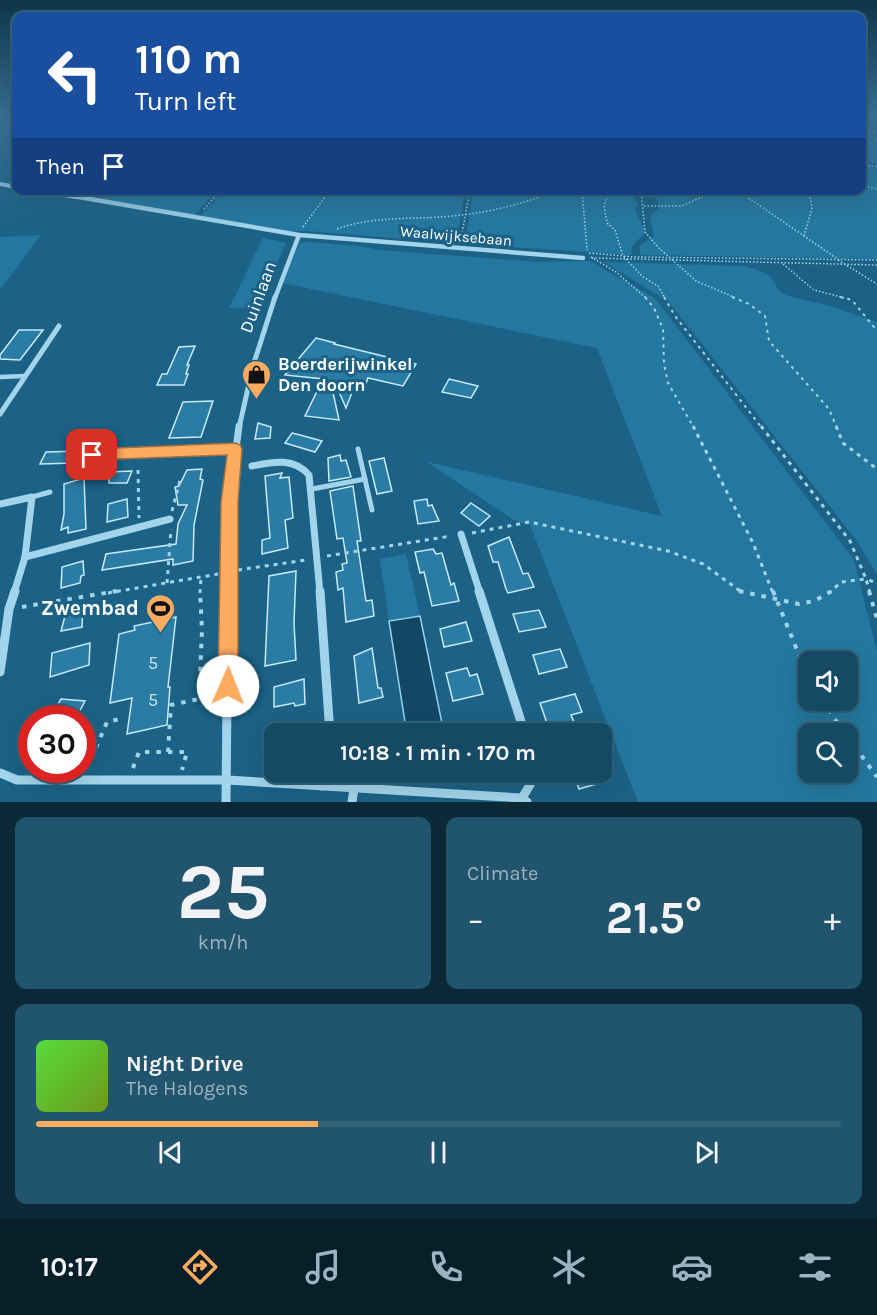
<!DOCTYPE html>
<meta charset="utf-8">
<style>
:root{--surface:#144a64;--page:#21546d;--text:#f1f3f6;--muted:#9db3bf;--line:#336278;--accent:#fdab5f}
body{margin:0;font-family:Karla,sans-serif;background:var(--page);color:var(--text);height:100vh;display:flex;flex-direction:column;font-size:22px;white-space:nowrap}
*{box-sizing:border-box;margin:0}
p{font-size:20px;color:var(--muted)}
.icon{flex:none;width:33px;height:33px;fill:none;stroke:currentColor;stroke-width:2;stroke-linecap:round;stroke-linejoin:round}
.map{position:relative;height:802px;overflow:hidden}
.panel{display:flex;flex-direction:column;gap:15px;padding:15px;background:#0b2937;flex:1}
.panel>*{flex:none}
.hud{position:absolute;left:12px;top:12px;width:854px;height:183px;border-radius:12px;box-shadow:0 6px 24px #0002,0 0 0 2px var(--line);background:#1a4fa0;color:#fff;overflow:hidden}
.buttons{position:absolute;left:798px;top:651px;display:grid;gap:12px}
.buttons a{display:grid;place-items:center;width:60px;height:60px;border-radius:12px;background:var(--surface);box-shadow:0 6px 24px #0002,0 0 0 2px var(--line);font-size:30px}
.speed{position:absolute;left:18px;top:705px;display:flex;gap:12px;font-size:30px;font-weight:700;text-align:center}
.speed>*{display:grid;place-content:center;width:78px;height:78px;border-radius:50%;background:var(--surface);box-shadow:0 6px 24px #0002,0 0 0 2px var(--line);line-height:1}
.speed .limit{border:9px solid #d22;background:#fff;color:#111}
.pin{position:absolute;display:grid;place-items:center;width:51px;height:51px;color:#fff;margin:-26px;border-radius:12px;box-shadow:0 3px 9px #0006}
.me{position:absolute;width:66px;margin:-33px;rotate:1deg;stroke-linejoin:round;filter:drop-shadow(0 0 4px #0008)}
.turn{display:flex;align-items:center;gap:21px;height:126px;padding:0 24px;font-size:27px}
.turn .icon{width:78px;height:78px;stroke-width:2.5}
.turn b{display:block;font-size:42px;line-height:51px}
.then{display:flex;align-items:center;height:57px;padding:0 24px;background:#0003;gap:12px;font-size:22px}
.big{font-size:45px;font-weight:700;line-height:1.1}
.panel .widget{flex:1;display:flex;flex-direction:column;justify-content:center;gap:9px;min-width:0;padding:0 21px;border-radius:12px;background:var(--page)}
.panel .dial{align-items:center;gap:0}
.dial b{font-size:78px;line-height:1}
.song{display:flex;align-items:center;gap:18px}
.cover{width:72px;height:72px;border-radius:9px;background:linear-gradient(135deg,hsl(110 70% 55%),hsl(80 70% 35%))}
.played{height:6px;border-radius:3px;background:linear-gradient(90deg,var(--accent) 35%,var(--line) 35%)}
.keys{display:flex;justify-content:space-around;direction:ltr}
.heat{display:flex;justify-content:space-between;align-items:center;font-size:33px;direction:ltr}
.panel .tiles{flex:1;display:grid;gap:15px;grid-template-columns:1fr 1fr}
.widget:last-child{grid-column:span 2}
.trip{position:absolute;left:264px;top:723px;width:348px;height:60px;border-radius:12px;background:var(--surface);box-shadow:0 6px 24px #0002,0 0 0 2px var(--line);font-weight:700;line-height:60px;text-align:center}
.tab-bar{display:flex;height:96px;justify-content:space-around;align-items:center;background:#081e28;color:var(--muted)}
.tab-bar .icon{width:42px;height:42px}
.tab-bar .current{color:var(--accent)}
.tab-bar b{font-size:27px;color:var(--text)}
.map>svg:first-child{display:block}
.green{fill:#24789f;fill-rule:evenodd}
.water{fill:#124864;stroke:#95d3ee;stroke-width:1.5}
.building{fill:#2a7ca4;stroke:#c7e9f8;stroke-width:1.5}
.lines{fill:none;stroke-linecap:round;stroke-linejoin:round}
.path-far3{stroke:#a2d4eb;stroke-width:1.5;stroke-dasharray:1.5 2;stroke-linecap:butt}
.path-far2{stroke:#a2d4eb;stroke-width:2;stroke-dasharray:3 4.5;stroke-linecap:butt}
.path-far1{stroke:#a2d4eb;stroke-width:3;stroke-dasharray:4 5;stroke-linecap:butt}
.path{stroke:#a2d4eb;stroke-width:4;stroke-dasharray:4.5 7;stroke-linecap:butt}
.lane-far1{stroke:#a2d4eb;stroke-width:4.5}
.lane{stroke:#a2d4eb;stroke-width:5}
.street-far4{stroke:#a2d4eb;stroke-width:4}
.street-far3{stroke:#a2d4eb;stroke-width:4.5}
.street-far2{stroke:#a2d4eb;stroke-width:5}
.street-far1{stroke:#a2d4eb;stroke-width:7}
.street{stroke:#a2d4eb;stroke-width:9}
.route{fill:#fdab5f;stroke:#a46f3e;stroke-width:1.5}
.labels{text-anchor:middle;stroke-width:6;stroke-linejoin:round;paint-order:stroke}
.far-street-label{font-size:15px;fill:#fff;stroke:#1b6286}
.street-label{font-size:18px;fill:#fff;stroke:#1b6286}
.poi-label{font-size:18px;font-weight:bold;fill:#fff;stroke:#1b6286;text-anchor:start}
.near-number-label{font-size:18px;fill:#cadee8}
.near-poi-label{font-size:21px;font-weight:bold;fill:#fff;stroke:#1b6286;text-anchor:end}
</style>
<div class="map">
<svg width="877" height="802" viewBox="0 0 877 802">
<rect width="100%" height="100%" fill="#1b6286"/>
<g class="green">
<path d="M861,128L877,145V164L861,157Z"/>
<path d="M861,160L877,169V259L641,255L639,248L642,244L654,236L650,216L660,207L653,193L655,191L861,190Z"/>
<path d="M110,191H217L193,216L98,200Z"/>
<path d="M223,191H465L456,243L307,231L285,232L199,218Z"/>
<path d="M473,191H627L638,204L635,211L646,232L632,246L631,255L465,244Z"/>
<path d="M41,235L0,290V237Z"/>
<path d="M263,238L286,243L258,307L229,308Z"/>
<path d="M309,242L360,246L379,250L539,262L590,261L654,298L659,303L854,560L877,652V802H638L530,525L514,520L427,462L662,516L597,348L282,283L299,243ZM808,662H848V700H808ZM808,734H848V772H808Z"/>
<path d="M604,262L744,266C754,269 766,271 772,279C777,286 777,291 785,295L830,306L877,322V575L857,541L669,302Z"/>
<path d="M406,554L420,616L389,621L380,559Z"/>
</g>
<path class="water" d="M420,616L444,733H404L405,722L389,621Z"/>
<g class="building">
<path d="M19,330H43L20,360L0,359V355Z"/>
<path d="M316,338L335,343L334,344L416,364L403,386L368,378L363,391L353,390L346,408L337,387L332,388L339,420L305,416L323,379L285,375Z"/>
<path d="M195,346L187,365H189L186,374H188L184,385H157L162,374H167L179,347Z"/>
<path d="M449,379L478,386L471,398L442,392Z"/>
<path d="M213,401L201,437L169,438L183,402Z"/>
<path d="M258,423L271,427L270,438L255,439Z"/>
<path d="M292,433L300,435L322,441L315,452L285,443Z"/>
<path d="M81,451L75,463L40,464L46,452Z"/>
<path d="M340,455L341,461L346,460L351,477L329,481L328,458Z"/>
<path d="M384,458L392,491L377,494L369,461Z"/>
<path d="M202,469L200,479L203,480L194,525L193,561L173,565V559L102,570L106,554L176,544L178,524L187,505H178L175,487L179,486L187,470Z"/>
<path d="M132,471L127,483H109V472Z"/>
<path d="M282,473L280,478L289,477L293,518L285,520L288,548L262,554V540L270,538L265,476Z"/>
<path d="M84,478L86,529L68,533V527L61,530L64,514V484Z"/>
<path d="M353,486L361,541H357L366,601L372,600L374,616L346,622L343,588L338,590L336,572L343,570L342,564L347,563L343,538L337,539L330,491Z"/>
<path d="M127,499L128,517L107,522L108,504Z"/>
<path d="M427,499L428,506L432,505L439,521L418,524L414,501Z"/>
<path d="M471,503L490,516L479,526L461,513Z"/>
<path d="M509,537L523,574L528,573L534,587L508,593L506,589L498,562H493L488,546Z"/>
<path d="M433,549L436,554L442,553L451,585L454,583L459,601L432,606L424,572L420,573L415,552Z"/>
<path d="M83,561L84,575L81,576L80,583L61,588L62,567Z"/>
<path d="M296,571L294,623L296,660L265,666L269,576Z"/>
<path d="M83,606L82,627L61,631L66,612Z"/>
<path d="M539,610L546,627L519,632L513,614Z"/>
<path d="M176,617L168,687H170L167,725L127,734L132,698L110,703L119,634L135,630L134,626Z"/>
<path d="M466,622L472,641L444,647L440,629Z"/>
<path d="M90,643L89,665L50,677L52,653Z"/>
<path d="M372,648L378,688H381L383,697L359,703L354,656Z"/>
<path d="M560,649L567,667L539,674L533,655Z"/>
<path d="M467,668L470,676L477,674L483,694L453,701L446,673Z"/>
<path d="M304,679L305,704L295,706L294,703L274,707V687Z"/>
<path d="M575,694L582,712L571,715L574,722L549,729L540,703Z"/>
<path d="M61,699L85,701L76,718H50Z"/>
<path d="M573,772H596L600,783L579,789Z"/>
</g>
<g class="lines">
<g class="path-far3">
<path d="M861,126L877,142"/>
<path d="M861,130L877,132"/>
<path d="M861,166H877"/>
<path d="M861,185L877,189"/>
<path d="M582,190L587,250"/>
<path d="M605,190L608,195L604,205L607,223L615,230L623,256L643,277L658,286L665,298"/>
<path d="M641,190L645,232L659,248L696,281L736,298"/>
<path d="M737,190L839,260"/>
<path d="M644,206H682L702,197L701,190"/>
<path d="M204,209L221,190"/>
<path d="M303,227L330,190"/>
<path d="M337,229C370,217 406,219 441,217C482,214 520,206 557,190"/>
<path d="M804,236L812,208L809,190"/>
<path d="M461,239L470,190"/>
<path d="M589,253L635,257L877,260"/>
<path d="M591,257L616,272L646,298"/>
<path d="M592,258L877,265"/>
<path d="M838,260L877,284"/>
<path d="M783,264L814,290L845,298"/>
</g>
<g class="path-far2">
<path d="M645,297L654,308L663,329L664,364L668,383L694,428"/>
<path d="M664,297L675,316L762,428"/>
<path d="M732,297L749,304L765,316L769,341L829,409L837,428"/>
<path d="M840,297L852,300L877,331"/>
</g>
<g class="path-far1">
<path d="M693,426L753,543L773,593"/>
<path d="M761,426L850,541L866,579L841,582L829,593"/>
<path d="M836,426L843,443L877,469"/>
<path d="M138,470L139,518"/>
<path d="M172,511L180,480"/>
<path d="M472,533L529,522L668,551L703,564L743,593"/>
<path d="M327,556L451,536"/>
<path d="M238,570L306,560"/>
<path d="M167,583L171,529"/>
<path d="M108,593L218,574"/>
<path d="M200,593L201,577"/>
<path d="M870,593L866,579L877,583"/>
</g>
<g class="path">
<path d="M739,591L799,604L814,601L832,591"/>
<path d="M773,591L808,677"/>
<path d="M869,591L877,619"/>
<path d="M22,607L117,591"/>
<path d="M822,700L845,734"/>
<path d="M848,737L877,777"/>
<path d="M168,752L171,705L199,699L202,630L200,591"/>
<path d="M133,768L139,752H187L182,770"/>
<path d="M87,769L107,722L124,718"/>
</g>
<path class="lane-far1" d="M0,377L25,376"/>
<g class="lane">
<path d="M358,449L372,510"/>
<path d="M92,455L235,449"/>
<path d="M312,489L365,479"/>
<path d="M32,497L50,492"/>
</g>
<g class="street-far4">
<path d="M0,184L16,187"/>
<path d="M37,190L76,197"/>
</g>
<g class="street-far3">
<path d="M67,195L299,235L583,258"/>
<path d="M275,298L299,235"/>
</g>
<g class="street-far2">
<path d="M0,414L59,326"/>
<path d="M239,428L253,366L275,297"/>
</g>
<g class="street-far1">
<path d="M252,466C273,462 293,457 309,475L320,593"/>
<path d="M0,504L32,497L25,557L14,593"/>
<path d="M461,534L480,593"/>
<path d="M25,557L170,519"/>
<path d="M228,593L229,502L239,426"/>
</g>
<g class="street">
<path d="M320,591L330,734"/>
<path d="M479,591L525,734"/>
<path d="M0,672L9,609L15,591"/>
<path d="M0,773L17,780H227L522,798L527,802"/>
<path d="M322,786L324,772"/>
<path d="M522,798L530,785L532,772"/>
<path d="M226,802L228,591"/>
<path d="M352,802L354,788"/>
</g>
</g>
<linearGradient id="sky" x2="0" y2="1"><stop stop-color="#0f364a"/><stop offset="0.51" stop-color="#397195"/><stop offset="1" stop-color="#397195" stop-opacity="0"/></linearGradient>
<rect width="877" height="229" fill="url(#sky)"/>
<path class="route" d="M235,443L240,445L242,449L238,502V686L235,693L228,696L221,693L218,686L221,502L227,455L92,460L87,459L85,455L87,451L92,449Z"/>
<defs>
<symbol id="shop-pin" viewBox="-11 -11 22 30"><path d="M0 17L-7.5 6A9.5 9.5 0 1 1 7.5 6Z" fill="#fdab5f" stroke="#1b6286"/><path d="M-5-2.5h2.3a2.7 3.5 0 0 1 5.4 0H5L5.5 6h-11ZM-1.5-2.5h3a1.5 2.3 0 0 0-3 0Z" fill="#111"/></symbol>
<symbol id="stadium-pin" viewBox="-11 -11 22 30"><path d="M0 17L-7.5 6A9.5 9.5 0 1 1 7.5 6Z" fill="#fdab5f" stroke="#1b6286"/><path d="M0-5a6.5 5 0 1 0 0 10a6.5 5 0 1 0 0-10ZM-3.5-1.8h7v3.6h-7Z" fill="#111"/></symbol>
</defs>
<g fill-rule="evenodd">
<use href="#shop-pin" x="240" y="358" width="33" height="45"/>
<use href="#stadium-pin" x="144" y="592" width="33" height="45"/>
</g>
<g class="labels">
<g class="far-street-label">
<text transform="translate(456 236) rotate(5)" y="5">Waalwijksebaan</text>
</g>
<g class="street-label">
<text transform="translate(258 297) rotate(-70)" y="6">Duinlaan</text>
</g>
<g class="poi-label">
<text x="278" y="370">Boerderijwinkel<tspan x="278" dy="21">Den doorn</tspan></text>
</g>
<g class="near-number-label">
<text x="153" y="669">5</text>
<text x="153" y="706">5</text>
</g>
<g class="near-poi-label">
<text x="139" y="615">Zwembad</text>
</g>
</g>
</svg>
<div class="buttons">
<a><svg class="icon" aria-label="sound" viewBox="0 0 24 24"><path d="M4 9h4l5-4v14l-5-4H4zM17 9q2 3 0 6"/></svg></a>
<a><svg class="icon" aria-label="search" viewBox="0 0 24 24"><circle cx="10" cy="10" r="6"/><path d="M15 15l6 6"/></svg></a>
</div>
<div class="speed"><div class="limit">30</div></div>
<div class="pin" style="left:92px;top:455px;background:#d93025"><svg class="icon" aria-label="arrive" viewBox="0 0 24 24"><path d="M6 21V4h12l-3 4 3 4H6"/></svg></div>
<svg class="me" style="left:228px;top:686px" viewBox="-20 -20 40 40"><circle r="19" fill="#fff"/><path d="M0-13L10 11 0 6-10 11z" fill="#fdab5f"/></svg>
<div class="trip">10:18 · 1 min · 170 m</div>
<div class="hud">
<div class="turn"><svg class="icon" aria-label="left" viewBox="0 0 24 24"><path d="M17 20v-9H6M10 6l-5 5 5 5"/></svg><div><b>110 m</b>Turn left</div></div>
<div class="then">Then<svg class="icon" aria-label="arrive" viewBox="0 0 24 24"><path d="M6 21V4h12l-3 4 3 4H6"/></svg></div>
</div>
</div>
<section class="panel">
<div class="tiles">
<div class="widget dial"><b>25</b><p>km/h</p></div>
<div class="widget"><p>Climate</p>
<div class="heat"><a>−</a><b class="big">21.5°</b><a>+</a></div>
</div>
<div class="widget">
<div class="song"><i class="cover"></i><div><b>Night Drive</b><p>The Halogens</p></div></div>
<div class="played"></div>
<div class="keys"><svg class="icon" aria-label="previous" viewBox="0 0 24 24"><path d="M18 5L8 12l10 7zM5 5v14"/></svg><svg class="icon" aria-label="pause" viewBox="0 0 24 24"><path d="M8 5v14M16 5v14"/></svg><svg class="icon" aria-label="next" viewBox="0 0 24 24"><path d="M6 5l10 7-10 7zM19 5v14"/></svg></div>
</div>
</div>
</section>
<nav class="tab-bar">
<b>10:17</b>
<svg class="icon current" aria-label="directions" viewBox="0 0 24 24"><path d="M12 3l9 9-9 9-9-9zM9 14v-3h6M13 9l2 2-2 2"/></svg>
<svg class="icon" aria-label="music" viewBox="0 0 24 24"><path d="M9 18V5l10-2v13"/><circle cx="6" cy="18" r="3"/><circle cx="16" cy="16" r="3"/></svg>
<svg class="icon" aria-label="phone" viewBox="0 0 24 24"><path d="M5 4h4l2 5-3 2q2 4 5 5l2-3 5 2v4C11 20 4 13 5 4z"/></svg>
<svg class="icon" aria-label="climate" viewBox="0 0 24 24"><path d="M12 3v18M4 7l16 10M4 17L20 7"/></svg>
<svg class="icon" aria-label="car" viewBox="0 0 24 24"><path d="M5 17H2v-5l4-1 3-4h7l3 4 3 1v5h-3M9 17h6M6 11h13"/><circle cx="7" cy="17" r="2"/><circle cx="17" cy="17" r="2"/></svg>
<svg class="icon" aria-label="filters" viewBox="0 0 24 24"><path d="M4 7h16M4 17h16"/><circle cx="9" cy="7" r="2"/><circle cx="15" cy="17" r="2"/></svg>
</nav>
